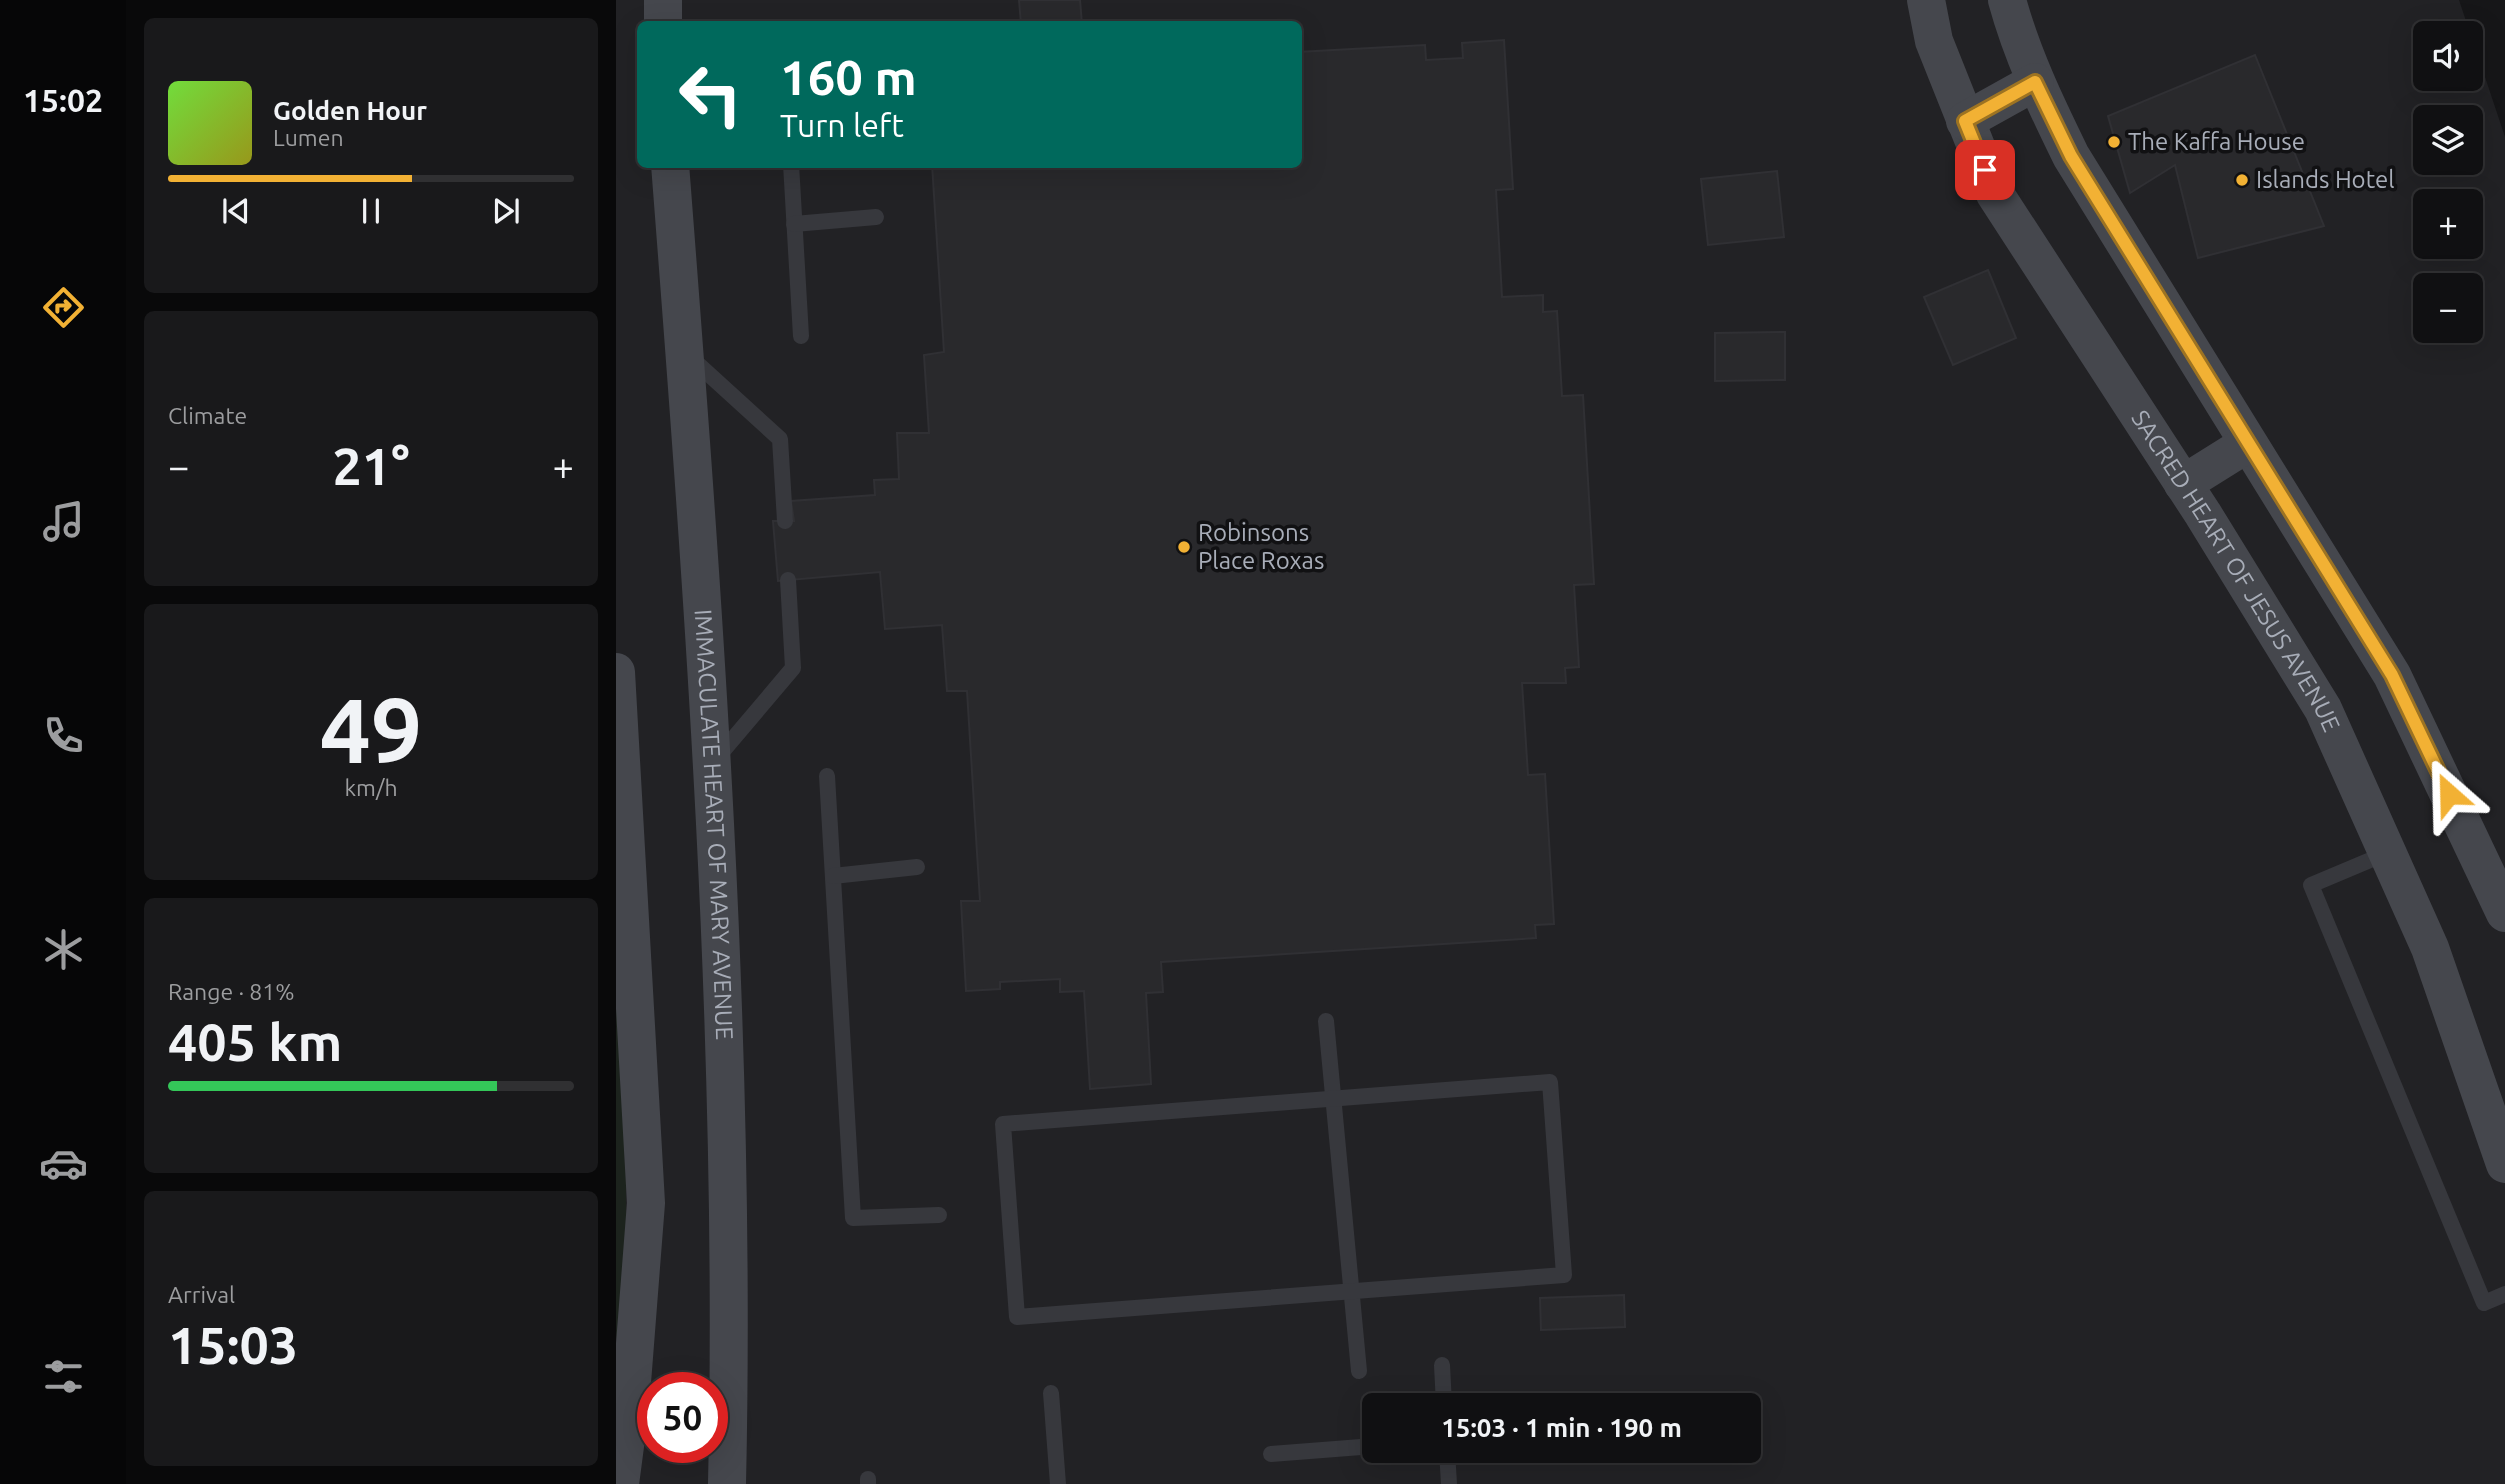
<!DOCTYPE html>
<meta charset="utf-8">
<style>
:root{--surface:#101012;--page:#19191b;--text:#f1f3f6;--muted:#9c9d9f;--line:#303032;--accent:#f2b134}
body{margin:0;font-family:Ubuntu,sans-serif;background:var(--page);color:var(--text);height:100vh;display:flex;flex-direction:column;font-size:26px;white-space:nowrap}
*{box-sizing:border-box;margin:0}
p{font-size:23px;color:var(--muted)}
.icon{flex:none;width:38px;height:38px;fill:none;stroke:currentColor;stroke-width:2;stroke-linecap:round;stroke-linejoin:round}
.map{position:relative;flex:1;overflow:hidden}
.side{display:flex;flex-direction:column;gap:18px;padding:18px;background:#09090a;width:490px}
.side>*{flex:none}
.hud{position:absolute;left:21px;top:21px;width:665px;height:147px;border-radius:10px;box-shadow:0 7px 28px #0002,0 0 0 2px var(--line);background:#00695c;color:#fff;overflow:hidden}
.buttons{position:absolute;left:1797px;top:21px;display:grid;gap:14px}
.buttons a{display:grid;place-items:center;width:70px;height:70px;border-radius:10px;background:var(--surface);box-shadow:0 7px 28px #0002,0 0 0 2px var(--line);font-size:35px}
.speed{position:absolute;left:21px;top:1372px;display:flex;gap:14px;font-size:35px;font-weight:700;text-align:center}
.speed>*{display:grid;place-content:center;width:91px;height:91px;border-radius:50%;background:var(--surface);box-shadow:0 7px 28px #0002,0 0 0 2px var(--line);line-height:1}
.speed .limit{border:10px solid #d22;background:#fff;color:#111}
.pin{position:absolute;display:grid;place-items:center;width:60px;height:60px;color:#fff;margin:-30px;border-radius:14px;box-shadow:0 4px 10px #0006}
.me{position:absolute;width:77px;margin:-38px;rotate:335deg;stroke-linejoin:round;filter:drop-shadow(0 0 5px #0008)}
.turn{display:flex;align-items:center;gap:24px;height:147px;padding:0 28px;font-size:32px}
.turn .icon{width:91px;height:91px;stroke-width:2.5}
.turn b{display:block;font-size:49px;line-height:60px}
.big{font-size:52px;font-weight:700;line-height:1.1}
.side .widget{flex:1;display:flex;flex-direction:column;justify-content:center;gap:10px;min-width:0;padding:0 24px;border-radius:10px;background:var(--page)}
.side .dial{align-items:center;gap:0}
.dial b{font-size:91px;line-height:1}
.song{display:flex;align-items:center;gap:21px}
.cover{width:84px;height:84px;border-radius:10px;background:linear-gradient(135deg,hsl(100 70% 55%),hsl(60 70% 35%))}
.played{height:7px;border-radius:4px;background:linear-gradient(90deg,var(--accent) 60%,var(--line) 60%)}
.keys{display:flex;justify-content:space-around;direction:ltr}
.heat{display:flex;justify-content:space-between;align-items:center;font-size:38px;direction:ltr}
.charge{height:10px;border-radius:5px;background:linear-gradient(90deg,#34c759 81%,var(--line) 0)}
.trip{position:absolute;left:746px;top:1393px;width:399px;height:70px;border-radius:10px;background:var(--surface);box-shadow:0 7px 28px #0002,0 0 0 2px var(--line);font-weight:700;line-height:70px;text-align:center}
main{display:flex;flex:1;min-height:0}
.tabs{display:flex;flex-direction:column;width:126px;justify-content:space-around;align-items:center;background:#060607;color:var(--muted)}
.tabs .icon{width:49px;height:49px}
.tabs .current{color:var(--accent)}
.tabs b{font-size:32px;color:var(--text)}
.map>svg:first-child{display:block}
.built{fill:#222225;fill-rule:evenodd}
.green{fill:#1c231d}
.building{fill:#29292c;stroke:#303034;stroke-width:2}
.lines{fill:none;stroke-linecap:round;stroke-linejoin:round}
.lane{stroke:#37383d;stroke-width:16}
.secondary{stroke:#45474d;stroke-width:38}
.route-casing{stroke:#9d7322;stroke-width:18}
.route{stroke:#f2b134;stroke-width:12}
.poi-dot{fill:#f2b134;stroke:#111113;stroke-width:2.5}
.labels{text-anchor:middle;stroke-width:7;stroke-linejoin:round;paint-order:stroke}
.poi-label{font-size:24px;fill:#a8adb8;stroke:#111113;text-anchor:start}
.street-label{font-size:24px;fill:#a8adb8;stroke:#111113}
</style>
<main>
<nav class="tabs">
<b>15:02</b>
<svg class="icon current" aria-label="directions" viewBox="0 0 24 24"><path d="M12 3l9 9-9 9-9-9zM9 14v-3h6M13 9l2 2-2 2"/></svg>
<svg class="icon" aria-label="music" viewBox="0 0 24 24"><path d="M9 18V5l10-2v13"/><circle cx="6" cy="18" r="3"/><circle cx="16" cy="16" r="3"/></svg>
<svg class="icon" aria-label="phone" viewBox="0 0 24 24"><path d="M5 4h4l2 5-3 2q2 4 5 5l2-3 5 2v4C11 20 4 13 5 4z"/></svg>
<svg class="icon" aria-label="climate" viewBox="0 0 24 24"><path d="M12 3v18M4 7l16 10M4 17L20 7"/></svg>
<svg class="icon" aria-label="car" viewBox="0 0 24 24"><path d="M5 17H2v-5l4-1 3-4h7l3 4 3 1v5h-3M9 17h6M6 11h13"/><circle cx="7" cy="17" r="2"/><circle cx="17" cy="17" r="2"/></svg>
<svg class="icon" aria-label="filters" viewBox="0 0 24 24"><path d="M4 7h16M4 17h16"/><circle cx="9" cy="7" r="2"/><circle cx="15" cy="17" r="2"/></svg>
</nav>
<section class="side">
<div class="widget">
<div class="song"><i class="cover"></i><div><b>Golden Hour</b><p>Lumen</p></div></div>
<div class="played"></div>
<div class="keys"><svg class="icon" aria-label="previous" viewBox="0 0 24 24"><path d="M18 5L8 12l10 7zM5 5v14"/></svg><svg class="icon" aria-label="pause" viewBox="0 0 24 24"><path d="M8 5v14M16 5v14"/></svg><svg class="icon" aria-label="next" viewBox="0 0 24 24"><path d="M6 5l10 7-10 7zM19 5v14"/></svg></div>
</div>
<div class="widget"><p>Climate</p>
<div class="heat"><a>−</a><b class="big">21°</b><a>+</a></div>
</div>
<div class="widget dial"><b>49</b><p>km/h</p></div>
<div class="widget"><p>Range · 81%</p><b class="big">405 km</b><div class="charge"></div></div>
<div class="widget"><p>Arrival</p><b class="big">15:03</b></div>
</section>
<div class="map">
<svg width="1889" height="1484" viewBox="0 0 1889 1484">
<rect width="100%" height="100%" fill="#161618"/>
<path class="built" d="M0,0H1843L1854,33H1810V79H1855V35L1889,137V1484H0ZM24,24H682V164H24ZM1810,117H1855V163H1810ZM1810,201H1855V247H1810ZM1810,285H1855V331H1810ZM37,1388H96V1447H37ZM758,1405H1132V1451H758Z"/>
<path class="green" d="M0,825L10,1093V1227L0,1342Z"/>
<g class="building">
<path d="M403,0H464L466,24H405Z"/>
<path d="M888,40L897,189L880,190L886,297L927,295V312L941,311L946,396L967,395L978,584L958,585L963,667L949,668L950,683H906L912,775L929,774L938,924L919,925L920,938L545,962L547,992L530,993L535,1084L474,1089L468,991L444,992V979L384,982V989L350,991L345,901H364L351,691H331L326,625L269,629L264,572L162,581L157,521H178L175,501L259,495L258,480L283,479L281,433H313L308,355L328,352L316,164H682V52L809,45L810,60L847,58L846,43Z"/>
<path d="M1639,55L1708,226L1582,258L1559,165L1514,193L1492,116Z"/>
<path d="M1161,171L1168,237L1092,245L1085,179Z"/>
<path d="M1372,270L1400,338L1337,365L1308,297Z"/>
<path d="M1169,332V380L1099,381V333Z"/>
<path d="M1008,1295L1009,1327L925,1330L924,1298Z"/>
</g>
<g class="lines">
<g class="lane">
<path d="M175,164L185,336"/>
<path d="M178,224L260,217"/>
<path d="M74,357L164,439L169,521"/>
<path d="M100,759L177,668L172,580"/>
<path d="M211,776L237,1218L323,1215"/>
<path d="M1771,853L1695,885L1868,1303L1889,1294"/>
<path d="M217,876L301,867"/>
<path d="M710,1021L743,1371"/>
<path d="M934,1082L948,1275L401,1317L387,1124Z"/>
<path d="M826,1365L828,1405"/>
<path d="M435,1393L442,1484"/>
<path d="M831,1451L833,1484"/>
<path d="M655,1454L758,1446"/>
<path d="M252,1479V1484"/>
</g>
<g class="secondary">
<path d="M47,0V24"/>
<path id="s1" d="M1310,0L1318,41L1379,194L1587,514L1707,709L1814,948L1889,1164"/>
<path d="M1391,0C1406,55 1430,105 1455,156L1776,675L1889,913"/>
<path d="M1349,121L1419,82"/>
<path id="s2" d="M54,164C88,603 121,1044 111,1484"/>
<path d="M1567,484L1631,444"/>
<path d="M0,672L30,1203L14,1408L4,1484"/>
</g>
</g>
<g class="lines">
<defs>
<path id="route" d="M1369,170L1349,121L1419,82L1455,156L1776,675L1833,794"/>
</defs>
<use href="#route" class="route-casing"/>
<use href="#route" class="route"/>
</g>
<g class="poi-dot">
<circle cx="1498" cy="142" r="7"/>
<circle cx="1626" cy="180" r="7"/>
<circle cx="568" cy="547" r="7"/>
</g>
<g class="labels">
<g class="poi-label">
<text x="1512" y="150">The Kaffa House</text>
<text x="1640" y="188">Islands Hotel</text>
<text x="582" y="541">Robinsons<tspan x="582" dy="28">Place Roxas</tspan></text>
</g>
<g class="street-label">
<text dy="8" stroke="none"><textPath href="#s1" startOffset="654">SACRED HEART OF JESUS AVENUE</textPath></text>
<text dy="8" stroke="none"><textPath href="#s2" startOffset="662">IMMACULATE HEART OF MARY AVENUE</textPath></text>
</g>
</g>
</svg>
<div class="buttons">
<a><svg class="icon" aria-label="sound" viewBox="0 0 24 24"><path d="M4 9h4l5-4v14l-5-4H4zM17 9q2 3 0 6"/></svg></a>
<a><svg class="icon" aria-label="layers" viewBox="0 0 24 24"><path d="M12 4l9 5-9 5-9-5zM3 14l9 5 9-5"/></svg></a>
<a>+</a>
<a>−</a>
</div>
<div class="speed"><div class="limit">50</div></div>
<div class="pin" style="left:1369px;top:170px;background:#d93025"><svg class="icon" aria-label="arrive" viewBox="0 0 24 24"><path d="M6 21V4h12l-3 4 3 4H6"/></svg></div>
<svg class="me" style="left:1833px;top:794px" viewBox="-20 -20 40 40"><path d="M0-17L14 15 0 8-14 15z" fill="#f2b134" stroke="#fff" stroke-width="4"/></svg>
<div class="trip">15:03 · 1 min · 190 m</div>
<div class="hud">
<div class="turn"><svg class="icon" aria-label="left" viewBox="0 0 24 24"><path d="M17 20v-9H6M10 6l-5 5 5 5"/></svg><div><b>160 m</b>Turn left</div></div>
</div>
</div>
</main>
